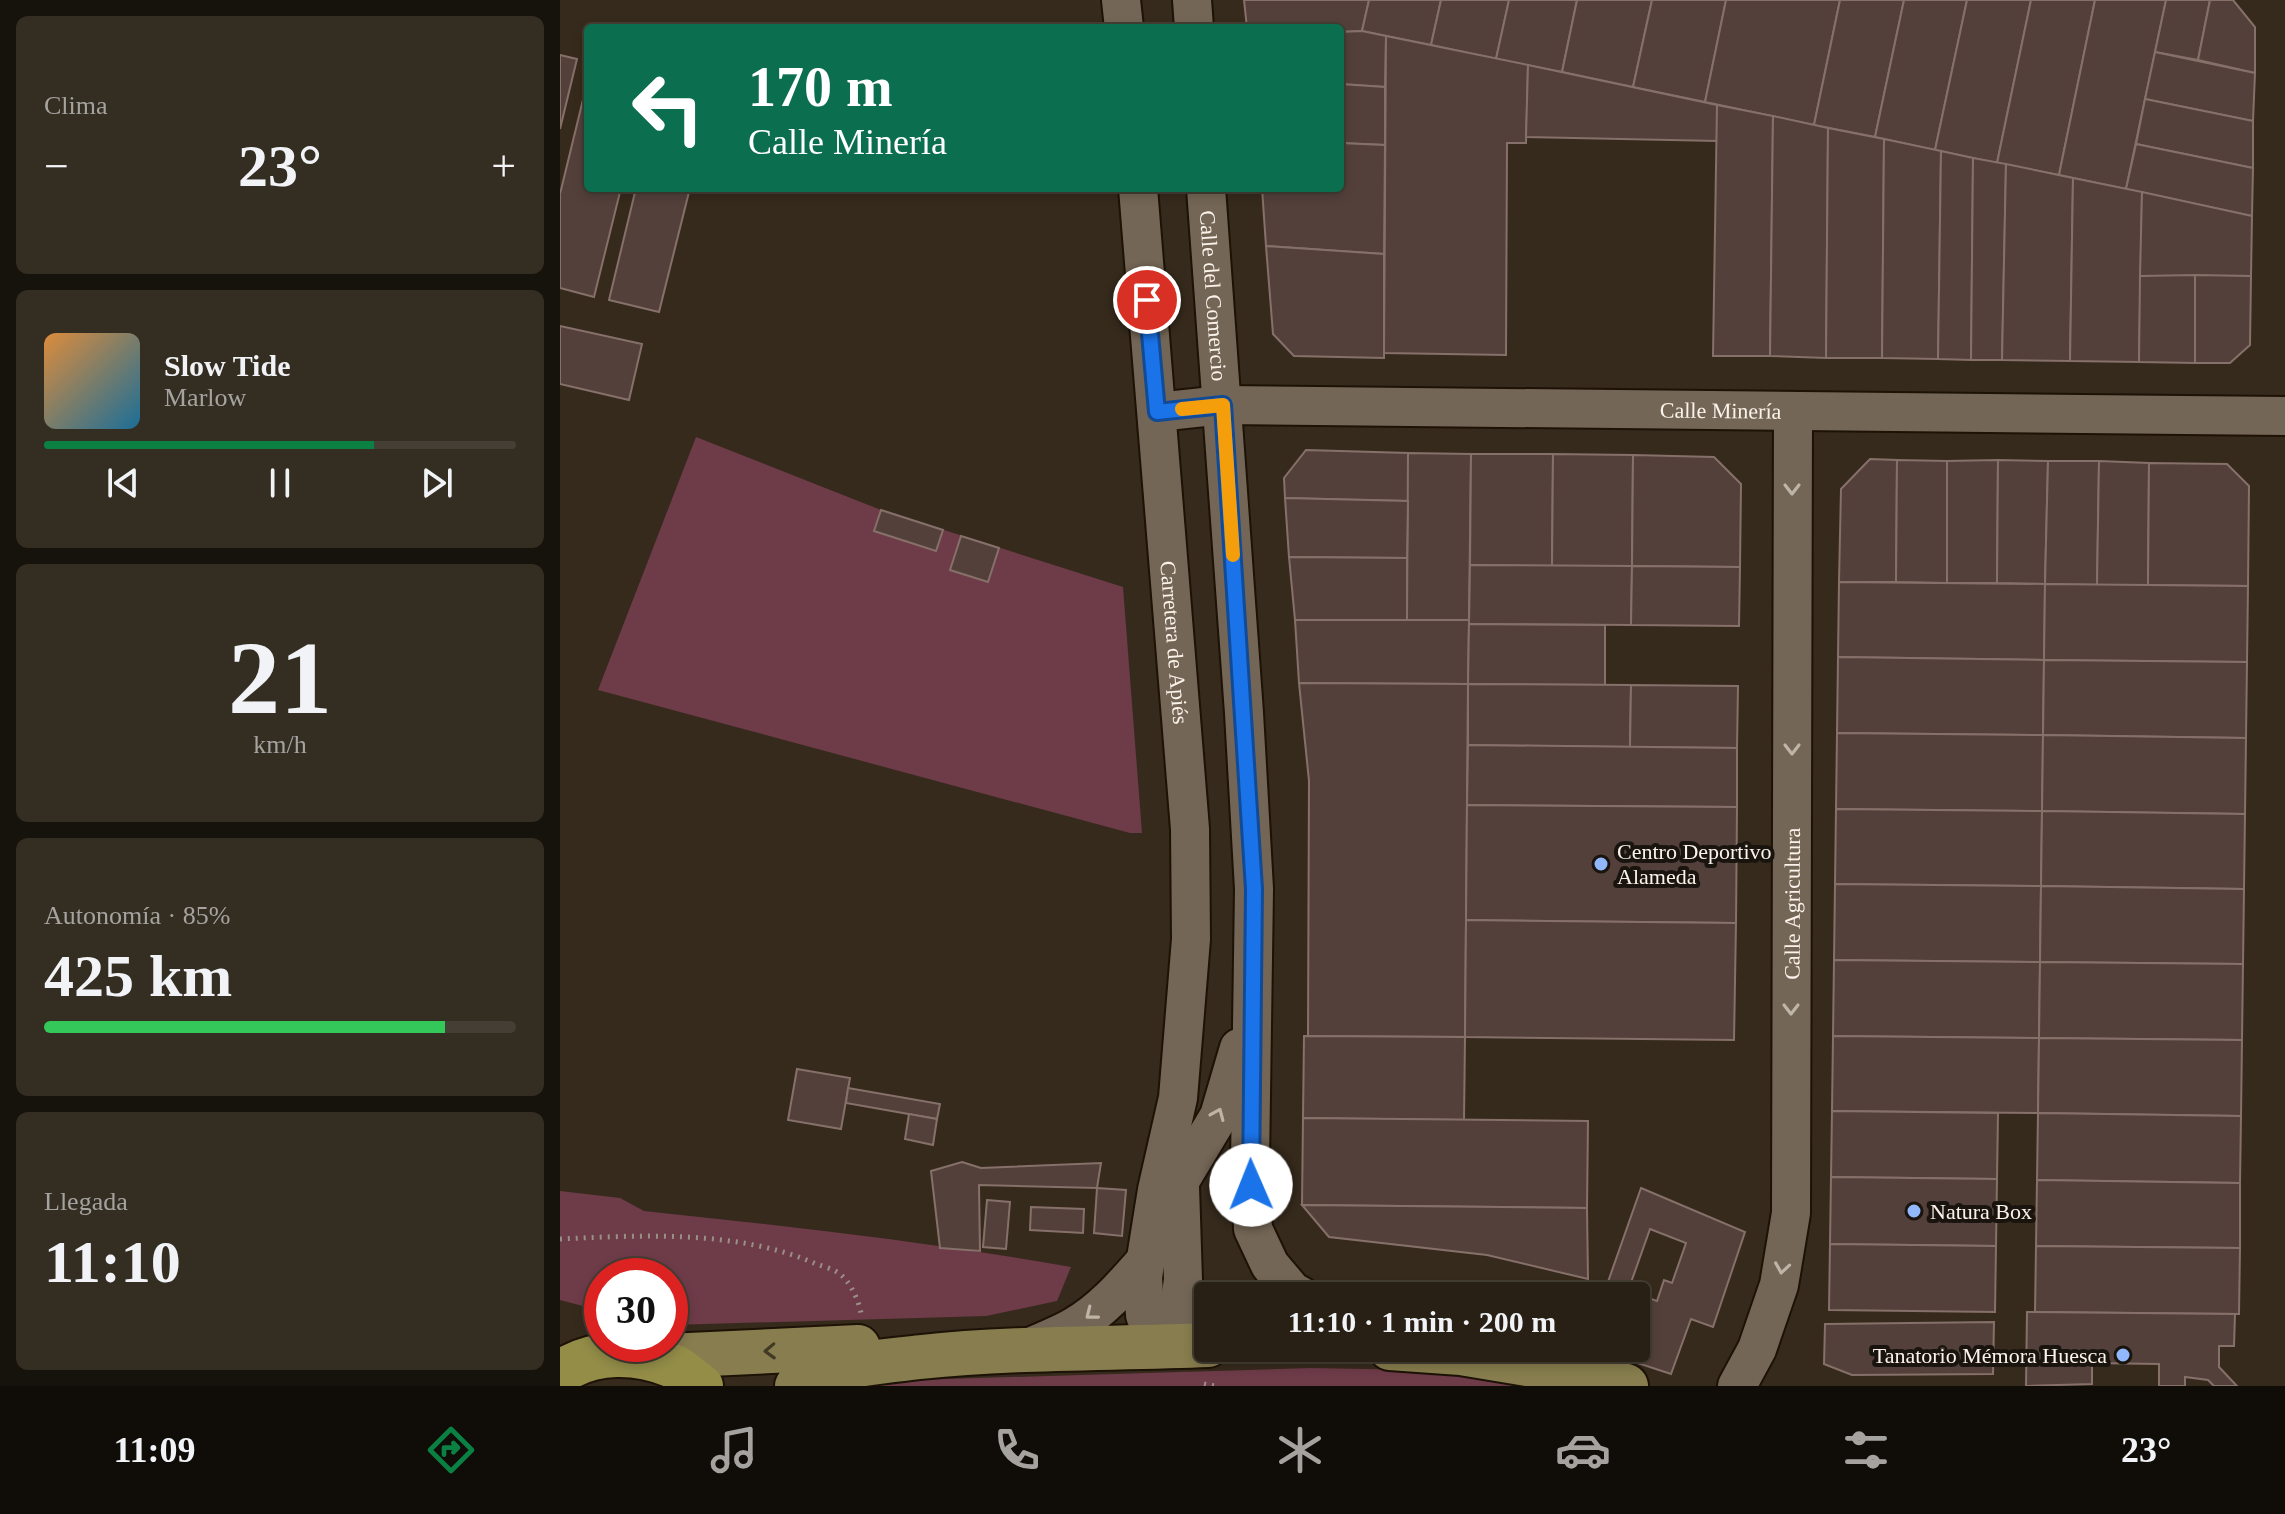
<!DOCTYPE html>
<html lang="es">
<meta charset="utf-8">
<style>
:root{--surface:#282015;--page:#342d22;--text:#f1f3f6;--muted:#a5a3a0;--line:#443e34;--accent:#0b8043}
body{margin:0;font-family:"Times New Roman",serif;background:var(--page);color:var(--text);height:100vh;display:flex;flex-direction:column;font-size:30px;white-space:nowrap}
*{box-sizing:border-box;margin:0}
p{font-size:26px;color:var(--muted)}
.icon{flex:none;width:44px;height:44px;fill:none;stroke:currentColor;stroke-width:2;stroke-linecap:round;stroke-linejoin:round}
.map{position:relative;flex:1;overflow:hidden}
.drawer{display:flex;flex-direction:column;gap:16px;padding:16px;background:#16120c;width:560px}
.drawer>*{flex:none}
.top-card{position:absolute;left:24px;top:24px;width:760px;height:168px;border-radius:8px;box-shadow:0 4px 12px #0003,0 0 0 2px var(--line);background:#0b6e4f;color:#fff;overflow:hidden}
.speed{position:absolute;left:24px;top:1258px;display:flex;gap:16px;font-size:40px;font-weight:700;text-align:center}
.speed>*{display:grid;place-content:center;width:104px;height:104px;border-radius:50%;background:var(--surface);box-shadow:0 4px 12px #0003,0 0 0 2px var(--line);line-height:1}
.speed .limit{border:12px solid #d22;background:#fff;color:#111}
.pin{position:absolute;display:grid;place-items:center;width:68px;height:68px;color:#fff;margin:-34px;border:4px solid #fff;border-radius:50%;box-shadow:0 2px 8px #0007}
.me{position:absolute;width:88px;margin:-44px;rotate:359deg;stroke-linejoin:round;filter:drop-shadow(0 0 6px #0008)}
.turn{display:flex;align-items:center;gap:28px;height:168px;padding:0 32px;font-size:36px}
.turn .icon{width:104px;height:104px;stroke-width:2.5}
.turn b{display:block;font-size:56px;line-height:68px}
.big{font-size:60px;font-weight:700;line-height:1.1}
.drawer .tile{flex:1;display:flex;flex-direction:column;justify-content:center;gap:12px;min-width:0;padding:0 28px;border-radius:12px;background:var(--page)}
.drawer .dial{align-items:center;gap:0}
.dial b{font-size:104px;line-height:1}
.song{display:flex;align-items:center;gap:24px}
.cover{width:96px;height:96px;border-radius:12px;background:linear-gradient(135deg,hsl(30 70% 55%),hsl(200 70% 35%))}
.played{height:8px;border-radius:4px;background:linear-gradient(90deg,var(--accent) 70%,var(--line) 70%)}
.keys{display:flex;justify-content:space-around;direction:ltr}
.heat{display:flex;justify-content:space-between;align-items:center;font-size:44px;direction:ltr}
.charge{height:12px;border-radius:6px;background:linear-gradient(90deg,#34c759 85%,var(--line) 0)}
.trip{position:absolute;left:634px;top:1282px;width:456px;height:80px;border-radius:8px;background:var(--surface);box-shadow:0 4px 12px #0003,0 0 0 2px var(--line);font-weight:700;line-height:80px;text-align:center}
.tab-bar{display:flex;height:128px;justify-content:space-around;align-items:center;background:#100d08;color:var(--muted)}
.tab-bar .icon{width:56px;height:56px}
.tab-bar .selected{color:var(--accent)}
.tab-bar b{font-size:36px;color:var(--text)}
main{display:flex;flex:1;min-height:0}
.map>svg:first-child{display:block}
.green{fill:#6e3b49}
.building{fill:#54403b;stroke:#86706a;stroke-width:2;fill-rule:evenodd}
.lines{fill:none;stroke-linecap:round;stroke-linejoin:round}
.minor-casing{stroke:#1d1206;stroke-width:42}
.major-casing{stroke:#1d1206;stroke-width:48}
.highway-casing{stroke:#1d1206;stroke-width:48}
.path{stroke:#9a9085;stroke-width:5;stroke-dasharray:2 6;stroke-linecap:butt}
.minor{stroke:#746656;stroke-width:38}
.major{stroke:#877d4e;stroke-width:44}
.highway{stroke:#938d48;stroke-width:44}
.oneway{stroke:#beb4a7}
.oneway2{stroke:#403924}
.route-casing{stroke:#114b97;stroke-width:20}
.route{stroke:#1a73e8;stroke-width:14}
.slow{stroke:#f59e0b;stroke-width:14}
.poi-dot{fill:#91b8fd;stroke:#19140e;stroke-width:3}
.labels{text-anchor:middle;stroke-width:8;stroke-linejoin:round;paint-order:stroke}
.street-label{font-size:22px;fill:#fbf3ea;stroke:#19140e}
.poi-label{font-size:22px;fill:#fbf3ea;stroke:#19140e;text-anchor:start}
</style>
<main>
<section class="drawer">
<div class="tile"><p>Clima</p>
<div class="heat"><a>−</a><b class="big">23°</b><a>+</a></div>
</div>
<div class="tile">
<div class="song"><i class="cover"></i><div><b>Slow Tide</b><p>Marlow</p></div></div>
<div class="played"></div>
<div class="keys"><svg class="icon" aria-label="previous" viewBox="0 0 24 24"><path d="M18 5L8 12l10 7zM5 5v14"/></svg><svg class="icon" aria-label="pause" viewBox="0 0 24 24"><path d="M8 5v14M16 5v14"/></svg><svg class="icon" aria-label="next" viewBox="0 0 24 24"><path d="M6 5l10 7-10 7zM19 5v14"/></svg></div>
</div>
<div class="tile dial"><b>21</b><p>km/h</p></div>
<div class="tile"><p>Autonomía · 85%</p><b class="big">425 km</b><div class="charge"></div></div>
<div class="tile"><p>Llegada</p><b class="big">11:10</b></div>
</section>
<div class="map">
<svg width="1725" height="1386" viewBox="0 0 1725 1386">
<rect width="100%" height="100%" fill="#362a1c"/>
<g class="green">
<path d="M136,437L321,510L563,587L582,833H570L38,690Z"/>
<path d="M0,1191L60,1198L84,1211C227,1226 370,1242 511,1267L497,1301L426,1316L110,1325V1276H42V1311L0,1300Z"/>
<path d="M750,1368L864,1370L996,1386H269L288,1382Z"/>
</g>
<g class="building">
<path d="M684,0H809L802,31L780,32V28H687Z"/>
<path d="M809,0H881L871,45L802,31Z"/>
<path d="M881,0H949L936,59L871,45Z"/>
<path d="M949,0H1017L1002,72L936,59Z"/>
<path d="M1017,0H1092L1073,87L1002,72Z"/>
<path d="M1092,0H1166L1145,102L1073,87Z"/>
<path d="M1166,0H1280L1254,125L1145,102Z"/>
<path d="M1280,0H1344L1315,137L1254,125Z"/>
<path d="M1344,0H1407L1375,150L1315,137Z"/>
<path d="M1407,0H1471L1437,163L1375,150Z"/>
<path d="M1471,0H1535L1499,175L1437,163Z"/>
<path d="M1535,0H1606L1566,189L1499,175Z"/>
<path d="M1606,0H1650L1638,60L1595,52Z"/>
<path d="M1650,0H1673L1695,27V73L1638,60Z"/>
<path d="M802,31L826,36L825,87L780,84V32Z"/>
<path d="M826,36L968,65L966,143H947L946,355L824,353Z"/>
<path d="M1595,52L1695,73L1693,121L1585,99Z"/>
<path d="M0,55L17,59L0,129Z"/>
<path d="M968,65L1157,105V141L966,137Z"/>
<path d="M28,79V188H61L34,297L0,288V194Z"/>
<path d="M780,84L825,87V145L780,143Z"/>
<path d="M1585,99L1693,121V168L1576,144Z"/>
<path d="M1157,105L1213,116L1210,356H1153Z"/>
<path d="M1213,116L1268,128L1266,358L1210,356Z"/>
<path d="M1268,128L1324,139L1322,358H1266Z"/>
<path d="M1324,139L1381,151L1378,359L1322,358Z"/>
<path d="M780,143L825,145L824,254L706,246L702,188H780Z"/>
<path d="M1576,144L1693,168L1692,216L1566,189Z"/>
<path d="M1381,151L1413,158L1411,360L1378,359Z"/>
<path d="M1413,158L1446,164L1442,360H1411Z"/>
<path d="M1446,164L1513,178L1510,361L1442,360Z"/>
<path d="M1513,178L1582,192L1579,362L1510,361Z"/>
<path d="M76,188H130L99,312L49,300Z"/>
<path d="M1582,192L1692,216L1691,276H1580Z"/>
<path d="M706,246L824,254V358L734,356L713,334Z"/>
<path d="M1635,275V363L1579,362L1580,276Z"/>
<path d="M1635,275L1691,276L1690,345L1670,363H1635Z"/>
<path d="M0,326L82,344L69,400L0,384Z"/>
<path d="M746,450L848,453V501L725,498L724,478Z"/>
<path d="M848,453L911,454L909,620H847Z"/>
<path d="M911,454H993L992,566L910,565Z"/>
<path d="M993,454L1073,455L1072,566H992Z"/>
<path d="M1073,455L1154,457L1181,484L1180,567L1072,566Z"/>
<path d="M1310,459L1337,460L1336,582H1279L1281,489Z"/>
<path d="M1337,460L1387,461V583L1336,582Z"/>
<path d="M1438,460L1437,583H1387V461Z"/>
<path d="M1438,460L1488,461L1485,584L1437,583Z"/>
<path d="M1488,461H1539L1537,585L1485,584Z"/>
<path d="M1539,461L1589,463L1588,585H1537Z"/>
<path d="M1589,463L1667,464L1689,486L1688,586L1588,585Z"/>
<path d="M725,498L848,501L847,558L729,557Z"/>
<path d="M321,510L383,530L376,551L314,531Z"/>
<path d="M401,536L439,548L428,582L390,570Z"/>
<path d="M729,557L847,558V620H735Z"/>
<path d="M910,565L1072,566L1071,625L909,624Z"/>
<path d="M1072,566L1180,567L1179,626L1071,625Z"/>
<path d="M1279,582L1485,584L1484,660L1278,657Z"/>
<path d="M1485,584L1688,586L1687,662L1484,660Z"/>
<path d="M735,620H909L908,684L739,683Z"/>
<path d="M909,624L1045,625V685L908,684Z"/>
<path d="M1278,657L1484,660L1483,735L1277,733Z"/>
<path d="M1484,660L1687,662L1686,738L1483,735Z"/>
<path d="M739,683L908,684L905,1037L748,1036L749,781Z"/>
<path d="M908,684L1071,685L1070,747L908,745Z"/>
<path d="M1071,685L1178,686L1177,748L1070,747Z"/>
<path d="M1277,733L1483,735L1482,811L1276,809Z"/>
<path d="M1483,735L1686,738L1685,814L1482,811Z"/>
<path d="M908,745L1177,748V807L907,805Z"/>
<path d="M907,805L1177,807L1176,923L906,920Z"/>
<path d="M1276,809L1482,811L1481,886L1275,884Z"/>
<path d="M1482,811L1685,814L1684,889L1481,886Z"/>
<path d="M1275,884L1481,886L1480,962L1274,960Z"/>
<path d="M1481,886L1684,889L1683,964L1480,962Z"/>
<path d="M906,920L1176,923L1174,1040L905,1037Z"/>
<path d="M1274,960L1480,962L1479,1038L1273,1036Z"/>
<path d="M1480,962L1683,964L1682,1040L1479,1038Z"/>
<path d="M744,1036L905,1037L904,1120L743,1118Z"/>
<path d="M1273,1036L1479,1038L1478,1113L1272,1111Z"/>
<path d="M1479,1038L1682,1040L1681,1116L1478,1113Z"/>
<path d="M237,1069L290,1078L281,1129L228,1120Z"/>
<path d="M288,1088L380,1104L377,1119L286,1103Z"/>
<path d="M1272,1111L1438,1113L1437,1179L1271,1177Z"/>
<path d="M1478,1113L1681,1116L1680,1183L1477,1180Z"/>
<path d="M349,1114L377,1119L373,1145L345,1139Z"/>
<path d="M743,1118L1028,1121L1027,1208L742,1205Z"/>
<path d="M402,1162L421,1168L541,1163L537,1188L419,1185L420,1251L380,1248L371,1171Z"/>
<path d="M1271,1177L1437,1179L1436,1246L1270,1244Z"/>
<path d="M1477,1180L1680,1183V1248L1476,1246Z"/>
<path d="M537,1188L566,1190L562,1236L534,1233Z"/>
<path d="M1081,1188L1185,1232L1153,1327L1131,1319L1111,1374L1032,1348H1076V1296H1043ZM1090,1229L1126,1243L1112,1283L1104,1280L1097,1301L1068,1291Z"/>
<path d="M427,1200L450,1202L446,1249L423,1247Z"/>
<path d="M742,1205L1027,1208L1028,1279L927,1255L769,1237Z"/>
<path d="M471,1207L524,1209L523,1233L470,1230Z"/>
<path d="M1270,1244L1436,1246L1435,1312L1269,1310Z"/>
<path d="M1476,1246L1680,1248L1679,1314L1475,1312Z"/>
<path d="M1467,1312L1675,1314L1674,1346H1659V1367L1677,1386H1654L1648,1380L1625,1377V1386H1599V1364L1532,1363V1384L1466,1386Z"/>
<path d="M1434,1322L1433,1374L1292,1375L1264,1364L1265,1324Z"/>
</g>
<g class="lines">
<defs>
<g id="minor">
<path d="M561,0L564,28"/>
<path d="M632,0L634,28"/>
<path id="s1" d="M578,188L630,829L631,939L618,1098L597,1190L583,1277L585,1315L598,1347"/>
<path id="s2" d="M646,188L684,713L694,889L690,1163L693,1229L710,1265L732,1291L741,1296"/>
<path id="s3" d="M597,412L663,405L1725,416"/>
<path d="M620,1181L659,1116L679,1048"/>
<path d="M598,1347L619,1308L623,1280L619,1155"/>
<path d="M468,1348C483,1341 500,1335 515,1326C543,1310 565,1284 586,1260"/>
<path id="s4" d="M1177,1386L1197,1349L1219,1285L1231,1213L1233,411"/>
</g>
<g id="major">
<path d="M830,1348L901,1353L991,1368L1066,1386"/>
<path d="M86,1357L298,1347"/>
<path d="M237,1386C275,1364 318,1362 361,1357C456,1347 552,1349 648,1345"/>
</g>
<path id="highway" d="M0,1373C33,1349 79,1351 115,1367C124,1372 132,1380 141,1386"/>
</defs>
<use href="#minor" class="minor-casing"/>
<use href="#major" class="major-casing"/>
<use href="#highway" class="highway-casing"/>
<g class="path">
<path d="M0,1239C83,1235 176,1230 254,1263C261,1266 270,1268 277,1272C290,1280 298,1299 301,1313"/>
<path d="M644,1384L655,1386"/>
</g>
<use href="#minor" class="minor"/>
<use href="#major" class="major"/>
<use href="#highway" class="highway"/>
</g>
<defs><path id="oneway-chevron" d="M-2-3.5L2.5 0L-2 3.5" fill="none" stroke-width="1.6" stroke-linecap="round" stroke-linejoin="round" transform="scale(2)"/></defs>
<g class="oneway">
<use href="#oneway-chevron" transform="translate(1232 489) rotate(90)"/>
<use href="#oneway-chevron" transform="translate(1232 749) rotate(90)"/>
<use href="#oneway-chevron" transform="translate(1231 1009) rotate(90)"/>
<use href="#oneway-chevron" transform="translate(658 1114) rotate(-67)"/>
<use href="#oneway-chevron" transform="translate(1222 1268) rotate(99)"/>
<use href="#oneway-chevron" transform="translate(531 1314) rotate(142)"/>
</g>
<use class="oneway2" href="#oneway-chevron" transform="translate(210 1351) rotate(178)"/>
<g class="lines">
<defs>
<path id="route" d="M587,300L597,412L663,405L694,889L691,1185"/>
</defs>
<use href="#route" class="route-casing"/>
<use href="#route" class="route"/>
<path class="slow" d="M622,409L663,405L673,555"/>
</g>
<g class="poi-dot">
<circle cx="1041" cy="864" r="8"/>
<circle cx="1354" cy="1211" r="8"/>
<circle cx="1563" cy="1355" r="8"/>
</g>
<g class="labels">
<g class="street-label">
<text dy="8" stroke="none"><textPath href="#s2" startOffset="108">Calle del Comercio</textPath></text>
<text dy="8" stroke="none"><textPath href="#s3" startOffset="564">Calle Minería</textPath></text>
<text dy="8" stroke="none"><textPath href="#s1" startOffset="456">Carretera de Apiés</textPath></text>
<text dy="8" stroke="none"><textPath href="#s4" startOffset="492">Calle Agricultura</textPath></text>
</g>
<g class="poi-label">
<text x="1057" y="859">Centro Deportivo<tspan x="1057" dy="25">Alameda</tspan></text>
<text x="1370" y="1219">Natura Box</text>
<text x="1547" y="1363" text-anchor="end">Tanatorio Mémora Huesca</text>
</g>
</g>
</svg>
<div class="speed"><div class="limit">30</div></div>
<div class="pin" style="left:587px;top:300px;background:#d93025"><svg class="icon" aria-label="arrive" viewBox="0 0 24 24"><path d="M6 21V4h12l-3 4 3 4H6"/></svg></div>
<svg class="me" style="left:691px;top:1185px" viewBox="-20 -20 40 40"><circle r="19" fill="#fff"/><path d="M0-13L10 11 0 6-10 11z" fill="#1a73e8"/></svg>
<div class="trip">11:10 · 1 min · 200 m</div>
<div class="top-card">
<div class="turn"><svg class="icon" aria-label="left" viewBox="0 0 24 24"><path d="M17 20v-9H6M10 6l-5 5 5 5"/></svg><div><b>170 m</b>Calle Minería</div></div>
</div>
</div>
</main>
<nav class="tab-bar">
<b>11:09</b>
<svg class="icon selected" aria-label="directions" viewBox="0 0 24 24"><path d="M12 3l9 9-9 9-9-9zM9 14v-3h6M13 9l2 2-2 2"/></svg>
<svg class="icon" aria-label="music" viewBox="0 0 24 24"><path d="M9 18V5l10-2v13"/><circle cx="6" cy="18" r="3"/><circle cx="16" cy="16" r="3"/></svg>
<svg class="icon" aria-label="phone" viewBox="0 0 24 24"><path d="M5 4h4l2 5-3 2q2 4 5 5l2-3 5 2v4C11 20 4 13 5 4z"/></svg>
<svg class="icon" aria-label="climate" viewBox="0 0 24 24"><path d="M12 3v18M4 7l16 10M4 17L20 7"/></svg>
<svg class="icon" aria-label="car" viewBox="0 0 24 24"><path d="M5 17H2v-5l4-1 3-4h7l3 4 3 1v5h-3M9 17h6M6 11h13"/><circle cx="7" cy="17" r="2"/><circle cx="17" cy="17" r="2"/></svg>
<svg class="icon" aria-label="filters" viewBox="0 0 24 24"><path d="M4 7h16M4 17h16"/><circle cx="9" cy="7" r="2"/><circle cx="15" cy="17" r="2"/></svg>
<b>23°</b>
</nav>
